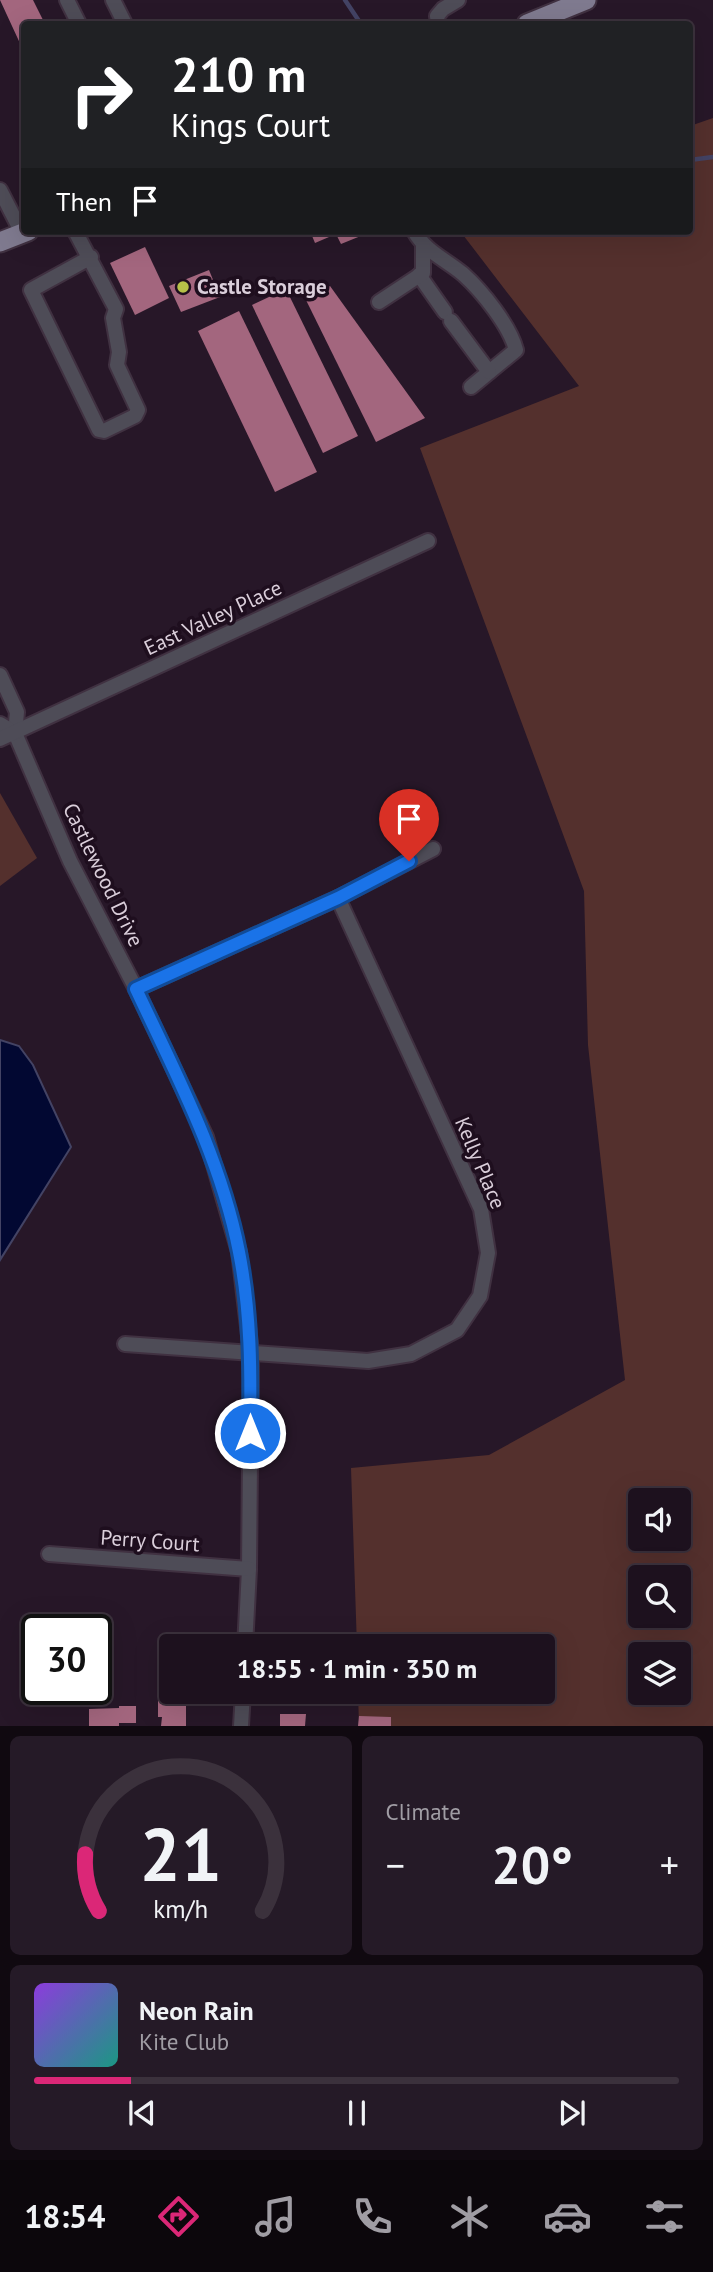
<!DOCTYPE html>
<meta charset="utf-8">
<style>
:root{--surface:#1d111e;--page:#251a27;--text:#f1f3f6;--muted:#a09da4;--line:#3b313c;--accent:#db2777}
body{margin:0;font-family:"PT Sans",sans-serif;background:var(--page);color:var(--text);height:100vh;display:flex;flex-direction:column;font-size:26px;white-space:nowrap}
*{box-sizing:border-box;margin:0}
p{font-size:23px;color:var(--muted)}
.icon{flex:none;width:38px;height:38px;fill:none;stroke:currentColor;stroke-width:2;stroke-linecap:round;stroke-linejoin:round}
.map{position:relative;height:1726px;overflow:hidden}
.side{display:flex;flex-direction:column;gap:10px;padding:10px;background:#100910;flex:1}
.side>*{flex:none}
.guide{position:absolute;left:21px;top:21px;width:672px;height:214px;border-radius:7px;box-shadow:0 7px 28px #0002,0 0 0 2px var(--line);background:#202124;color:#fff;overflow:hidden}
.buttons{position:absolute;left:628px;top:1488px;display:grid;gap:14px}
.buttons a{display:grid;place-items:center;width:63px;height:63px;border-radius:7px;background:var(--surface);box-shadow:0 7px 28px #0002,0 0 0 2px var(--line);font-size:35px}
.speed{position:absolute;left:21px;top:1614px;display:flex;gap:14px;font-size:35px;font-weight:700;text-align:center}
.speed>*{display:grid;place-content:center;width:91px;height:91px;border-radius:50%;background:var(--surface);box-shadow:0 7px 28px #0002,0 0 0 2px var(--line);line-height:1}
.speed .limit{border:4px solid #111;border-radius:10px;background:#fff;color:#111}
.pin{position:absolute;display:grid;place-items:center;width:60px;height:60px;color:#fff;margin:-72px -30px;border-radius:50% 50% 50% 0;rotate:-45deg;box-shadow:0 0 7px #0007}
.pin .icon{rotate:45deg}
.me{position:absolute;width:77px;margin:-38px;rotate:0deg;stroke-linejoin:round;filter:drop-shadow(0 0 5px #0008)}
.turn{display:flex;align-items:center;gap:24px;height:147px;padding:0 35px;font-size:32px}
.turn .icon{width:91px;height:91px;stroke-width:2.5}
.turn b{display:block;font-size:49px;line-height:60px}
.then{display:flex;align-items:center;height:66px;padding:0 35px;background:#0003;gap:14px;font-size:26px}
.big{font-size:52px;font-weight:700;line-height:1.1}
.side .tile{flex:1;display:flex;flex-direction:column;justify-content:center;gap:10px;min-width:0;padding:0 24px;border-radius:10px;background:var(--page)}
.side .dial{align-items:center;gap:0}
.dial svg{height:182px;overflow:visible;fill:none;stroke:var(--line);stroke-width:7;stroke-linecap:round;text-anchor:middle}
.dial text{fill:var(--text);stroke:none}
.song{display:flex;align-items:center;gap:21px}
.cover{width:84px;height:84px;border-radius:10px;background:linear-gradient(135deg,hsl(270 70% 55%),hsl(170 70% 35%))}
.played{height:7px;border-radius:4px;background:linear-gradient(90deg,var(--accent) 15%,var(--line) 15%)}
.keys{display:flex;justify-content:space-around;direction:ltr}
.heat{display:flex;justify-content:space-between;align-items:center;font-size:38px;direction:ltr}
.side .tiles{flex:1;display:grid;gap:10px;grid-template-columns:1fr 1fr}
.tile:last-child{grid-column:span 2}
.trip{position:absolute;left:159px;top:1634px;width:396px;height:70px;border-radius:7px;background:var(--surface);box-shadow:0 7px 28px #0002,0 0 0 2px var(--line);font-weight:700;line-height:70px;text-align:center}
.menu{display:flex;height:112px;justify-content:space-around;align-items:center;background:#0c070c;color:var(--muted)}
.menu .icon{width:49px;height:49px}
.menu .selected{color:var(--accent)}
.menu b{font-size:32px;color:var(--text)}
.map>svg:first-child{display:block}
.green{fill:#54302d;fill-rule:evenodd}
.water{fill:#020832;stroke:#434364;stroke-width:2}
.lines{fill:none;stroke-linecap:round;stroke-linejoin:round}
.stream{stroke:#434364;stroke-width:4.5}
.building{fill:#a3667e}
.minor-casing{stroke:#403141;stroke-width:18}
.major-casing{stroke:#403141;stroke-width:23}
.minor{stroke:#4e4c57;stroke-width:14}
.major{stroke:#7f7a8f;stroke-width:19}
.route-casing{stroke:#114b97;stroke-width:18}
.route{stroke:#1a73e8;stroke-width:12}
.poi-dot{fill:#b6c148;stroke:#1e0e1e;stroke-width:2.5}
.labels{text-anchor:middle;stroke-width:7;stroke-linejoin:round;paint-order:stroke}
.poi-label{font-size:21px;font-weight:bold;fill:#daceda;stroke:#1e0e1e;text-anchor:start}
.street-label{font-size:21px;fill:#daceda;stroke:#1e0e1e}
</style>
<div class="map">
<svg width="713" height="1726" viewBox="0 0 713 1726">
<rect width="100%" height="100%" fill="#271728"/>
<g class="green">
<path d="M713,118V1726H359L358,1692H542V1647H357L351,1468L489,1455L625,1380L588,1045L584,891L420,448L579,386L460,231H690V126ZM640,1500H679V1538H640ZM640,1577H679V1615H640ZM640,1654H679V1692H640Z"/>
<path d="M0,793L37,858L0,886Z"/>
</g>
<path class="water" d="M0,1040L19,1046L33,1065L71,1147L0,1260Z"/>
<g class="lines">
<g class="stream">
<path d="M345,0L361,24"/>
<path d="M690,160L713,157"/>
</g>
</g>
<g class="building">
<path d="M0,0H33L45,24H24V52Z"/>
<path d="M310,231H373L341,244L336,234L315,243Z"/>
<path d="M145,247L169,298L135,315L110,263Z"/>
<path d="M209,270L220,297L181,312L169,286Z"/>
<path d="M330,286L425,418L376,442L305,298Z"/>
<path d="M286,289L358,436L323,453L252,305Z"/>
<path d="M239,311L317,472L275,492L198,331Z"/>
<path d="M164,1682H172V1692H197L196,1704H186V1726H161L162,1717H158V1700H164Z"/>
<rect x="286" y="1692" width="28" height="9"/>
<path d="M119,1706H136V1723H119V1726H89V1709L119,1708Z"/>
<path d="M280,1714H306L305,1726H280Z"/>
<path d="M359,1716L391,1717V1726H358Z"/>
</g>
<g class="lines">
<defs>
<g id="minor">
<path d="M67,0L79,24"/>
<path d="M113,0L125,24"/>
<path d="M438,24L437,16L443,9L458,0"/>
<path d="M0,190L22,233"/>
<path d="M75,231L116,309L113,318L119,352L117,365L138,410L135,416L104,431L99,430L31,290L91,257"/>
<path d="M414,231C426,252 445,259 463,274C482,291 510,326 516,350L471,387"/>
<path d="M419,275L445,312"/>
<path d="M379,302L423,273V246"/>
<path d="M451,321L489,372"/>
<path d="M0,675L17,712L15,733L70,861L136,989L206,1137L239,1252L251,1352L249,1569L245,1647"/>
<path d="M0,724L15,733"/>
<path d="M0,739L428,541"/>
<path d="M136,989L338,898L433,849"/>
<path d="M125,1344L368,1361L411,1354L457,1330L480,1296L488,1253L481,1209L338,898"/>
<path d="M49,1554L249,1569"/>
<path d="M241,1726L243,1692"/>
</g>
<g id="major">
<path d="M527,24L586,0"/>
<path d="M0,242L28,231"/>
</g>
</defs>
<use href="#minor" class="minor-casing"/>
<use href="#major" class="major-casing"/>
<use href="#minor" class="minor"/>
<use href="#major" class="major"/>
</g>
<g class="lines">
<defs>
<path id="route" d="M250,1433C251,1373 251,1312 239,1252C221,1159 176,1074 136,989L338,898L409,861"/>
</defs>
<use href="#route" class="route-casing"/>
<use href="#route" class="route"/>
</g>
<circle class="poi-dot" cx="183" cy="287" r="7"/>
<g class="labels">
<g class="poi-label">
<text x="197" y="294">Castle Storage</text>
</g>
<g class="street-label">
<text transform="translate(213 618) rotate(-25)" y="7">East Valley Place</text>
<text transform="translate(103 875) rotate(64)" y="7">Castlewood Drive</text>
<text transform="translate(480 1163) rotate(67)" y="7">Kelly Place</text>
<text transform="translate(150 1541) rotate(4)" y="7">Perry Court</text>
</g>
</g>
</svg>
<div class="buttons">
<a><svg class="icon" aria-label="sound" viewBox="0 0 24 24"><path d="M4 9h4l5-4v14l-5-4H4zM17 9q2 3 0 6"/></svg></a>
<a><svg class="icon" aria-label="search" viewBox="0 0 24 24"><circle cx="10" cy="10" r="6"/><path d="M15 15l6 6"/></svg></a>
<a><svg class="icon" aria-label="layers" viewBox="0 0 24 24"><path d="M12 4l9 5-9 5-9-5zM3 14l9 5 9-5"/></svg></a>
</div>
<div class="speed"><div class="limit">30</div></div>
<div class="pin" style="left:409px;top:861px;background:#d93025"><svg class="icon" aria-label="arrive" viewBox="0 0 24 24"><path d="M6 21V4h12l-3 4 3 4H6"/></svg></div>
<svg class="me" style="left:250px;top:1433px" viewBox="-20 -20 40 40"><circle r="17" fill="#1a73e8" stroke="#fff" stroke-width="3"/><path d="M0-11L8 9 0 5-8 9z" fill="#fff"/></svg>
<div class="trip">18:55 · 1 min · 350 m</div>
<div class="guide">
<div class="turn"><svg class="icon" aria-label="right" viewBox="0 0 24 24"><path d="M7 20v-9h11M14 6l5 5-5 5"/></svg><div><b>210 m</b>Kings Court</div></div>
<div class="then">Then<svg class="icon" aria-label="arrive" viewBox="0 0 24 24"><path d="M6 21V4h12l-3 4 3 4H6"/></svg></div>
</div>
</div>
<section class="side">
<div class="tiles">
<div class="tile dial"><svg viewBox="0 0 100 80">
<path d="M14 69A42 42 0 1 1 86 69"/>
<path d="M14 69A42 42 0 0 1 8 44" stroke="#db2777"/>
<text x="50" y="56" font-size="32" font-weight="700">21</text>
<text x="50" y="72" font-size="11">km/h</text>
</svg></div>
<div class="tile"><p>Climate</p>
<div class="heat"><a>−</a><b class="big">20°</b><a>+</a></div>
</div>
<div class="tile">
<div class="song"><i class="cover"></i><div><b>Neon Rain</b><p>Kite Club</p></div></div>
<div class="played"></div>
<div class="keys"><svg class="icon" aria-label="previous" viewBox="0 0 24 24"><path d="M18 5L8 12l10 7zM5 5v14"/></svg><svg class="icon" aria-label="pause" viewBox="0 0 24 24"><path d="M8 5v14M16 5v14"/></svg><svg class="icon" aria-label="next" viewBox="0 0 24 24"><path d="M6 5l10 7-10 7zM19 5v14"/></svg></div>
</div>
</div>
</section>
<nav class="menu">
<b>18:54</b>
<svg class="icon selected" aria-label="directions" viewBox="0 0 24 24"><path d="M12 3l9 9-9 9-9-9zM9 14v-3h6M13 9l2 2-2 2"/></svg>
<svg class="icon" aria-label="music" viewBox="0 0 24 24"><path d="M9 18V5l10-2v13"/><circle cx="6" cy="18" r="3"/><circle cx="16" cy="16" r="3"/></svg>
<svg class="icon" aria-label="phone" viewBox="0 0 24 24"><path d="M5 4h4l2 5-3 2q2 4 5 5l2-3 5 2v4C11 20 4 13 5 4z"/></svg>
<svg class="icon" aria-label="climate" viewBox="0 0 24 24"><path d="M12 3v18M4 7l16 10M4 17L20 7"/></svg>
<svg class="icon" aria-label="car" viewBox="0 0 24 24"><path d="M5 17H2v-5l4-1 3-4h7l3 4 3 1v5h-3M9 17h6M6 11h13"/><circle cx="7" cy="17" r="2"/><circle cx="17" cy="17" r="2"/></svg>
<svg class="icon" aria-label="filters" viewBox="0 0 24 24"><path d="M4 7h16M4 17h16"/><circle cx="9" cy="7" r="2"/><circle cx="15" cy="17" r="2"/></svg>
</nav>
